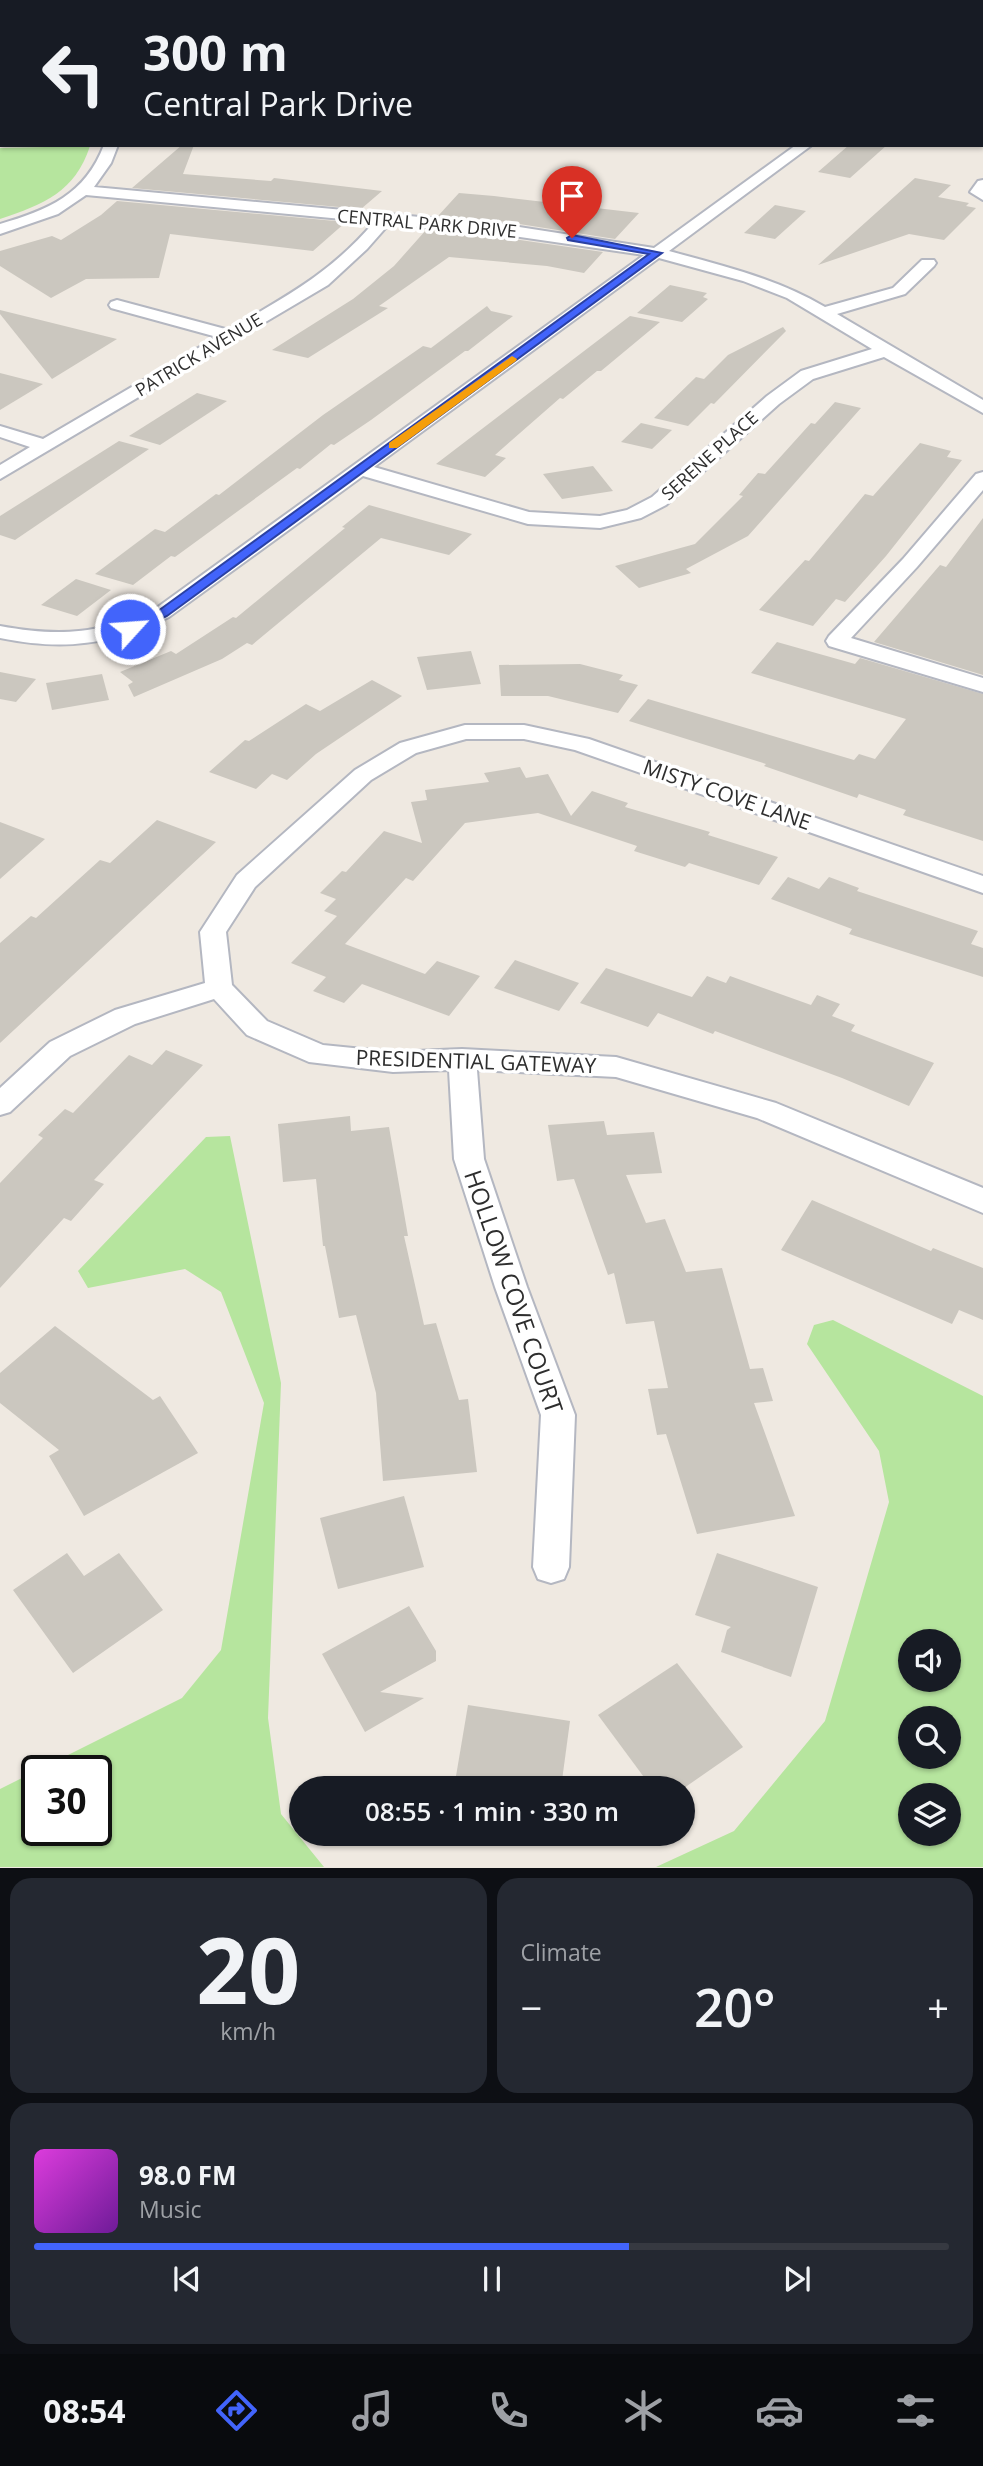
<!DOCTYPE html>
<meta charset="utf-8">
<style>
:root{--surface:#171b24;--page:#242831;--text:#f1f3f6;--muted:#9ea1a6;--line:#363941;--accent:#4264fb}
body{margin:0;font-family:"Open Sans",sans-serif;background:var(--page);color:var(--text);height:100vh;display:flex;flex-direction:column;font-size:26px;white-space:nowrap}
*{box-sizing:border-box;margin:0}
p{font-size:23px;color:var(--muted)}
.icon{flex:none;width:38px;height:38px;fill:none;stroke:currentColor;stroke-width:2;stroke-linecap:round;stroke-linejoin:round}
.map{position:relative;height:1868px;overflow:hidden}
.details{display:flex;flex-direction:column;gap:10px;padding:10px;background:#0d0f14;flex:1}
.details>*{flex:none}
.banner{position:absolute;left:0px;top:0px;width:984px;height:147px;box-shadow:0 2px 5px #0004;background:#171b24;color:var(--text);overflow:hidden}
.controls{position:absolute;left:898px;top:1629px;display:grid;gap:14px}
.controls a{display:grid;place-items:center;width:63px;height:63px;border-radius:50%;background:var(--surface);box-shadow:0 2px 5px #0004;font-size:35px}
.speed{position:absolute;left:21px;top:1755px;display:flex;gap:14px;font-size:35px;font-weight:700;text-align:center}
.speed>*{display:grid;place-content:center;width:91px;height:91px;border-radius:50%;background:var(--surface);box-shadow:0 2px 5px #0004;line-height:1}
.speed .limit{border:4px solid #111;border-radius:10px;background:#fff;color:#111}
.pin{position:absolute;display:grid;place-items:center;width:60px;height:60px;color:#fff;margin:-72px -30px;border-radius:50% 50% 50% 0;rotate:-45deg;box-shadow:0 0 7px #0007}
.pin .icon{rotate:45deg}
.me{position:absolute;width:77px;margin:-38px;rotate:64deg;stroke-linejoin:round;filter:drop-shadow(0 0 5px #0008)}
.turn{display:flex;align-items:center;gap:24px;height:147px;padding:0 28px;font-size:32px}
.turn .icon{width:91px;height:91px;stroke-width:2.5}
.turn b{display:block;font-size:49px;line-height:60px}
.big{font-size:52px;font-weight:600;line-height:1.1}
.details .widget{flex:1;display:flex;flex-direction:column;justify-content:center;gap:10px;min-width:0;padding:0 24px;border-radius:21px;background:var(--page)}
.details .dial{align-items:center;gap:0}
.dial b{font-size:91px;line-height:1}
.song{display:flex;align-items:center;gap:21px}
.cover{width:84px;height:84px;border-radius:10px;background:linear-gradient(135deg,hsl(300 70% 55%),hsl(280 70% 35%))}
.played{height:7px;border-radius:4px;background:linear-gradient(90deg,var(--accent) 65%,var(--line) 65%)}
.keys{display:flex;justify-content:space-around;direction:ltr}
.heat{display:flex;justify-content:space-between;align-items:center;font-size:38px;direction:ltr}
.details .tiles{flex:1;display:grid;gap:10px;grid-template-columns:1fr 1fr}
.widget:last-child{grid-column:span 2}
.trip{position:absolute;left:289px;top:1776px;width:406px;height:70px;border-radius:35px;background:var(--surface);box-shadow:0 2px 5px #0004;font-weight:600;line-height:70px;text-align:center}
.dock{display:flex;height:112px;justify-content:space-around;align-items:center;background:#090b0e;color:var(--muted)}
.dock .icon{width:49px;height:49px}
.dock .active{color:var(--accent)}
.dock b{font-size:32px;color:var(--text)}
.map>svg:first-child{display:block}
.green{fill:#b6e59e;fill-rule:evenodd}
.building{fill:#cbc7bf}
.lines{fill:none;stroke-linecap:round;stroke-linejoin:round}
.minor-casing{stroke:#b4b7c1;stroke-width:4}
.primary-casing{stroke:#c9c9c9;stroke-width:4}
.minor{fill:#fff;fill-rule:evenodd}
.primary{fill:#f2d163;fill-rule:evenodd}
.route{fill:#4264fb;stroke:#2b41a3;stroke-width:2}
.slow{fill:#f59e0b}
.labels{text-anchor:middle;stroke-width:7;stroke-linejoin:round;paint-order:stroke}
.far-street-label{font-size:18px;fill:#2e2e2e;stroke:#fff}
.street-label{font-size:21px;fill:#2e2e2e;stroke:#fff}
.near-street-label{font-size:24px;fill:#2e2e2e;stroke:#fff}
</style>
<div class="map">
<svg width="983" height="1868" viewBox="0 0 983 1868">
<rect width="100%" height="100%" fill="#efe9e1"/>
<g class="green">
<path d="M90,146C75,192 44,204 0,219V148Z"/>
<path d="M230,1136L281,1383L268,1718L281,1814L324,1867H0V1789L182,1698L221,1650L264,1403L221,1292L185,1269L88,1288L78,1271L206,1137ZM37,1771H96V1830H37Z"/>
<path d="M833,1320L983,1396V1867H656L734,1831L825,1721L889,1502L879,1451L807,1344L814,1325ZM910,1642H948V1680H910ZM910,1718H948V1757H910ZM910,1796H948V1834H910Z"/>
</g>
<g class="building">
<path d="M182,145H194L183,174L271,181L274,178L382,191L361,209L132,188Z"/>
<path d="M849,145H887L850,178L818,172Z"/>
<path d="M915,178L951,185L938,197L969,203L966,206L976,208L944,240L909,234L818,265Z"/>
<path d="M459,193L494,196L639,213L615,239L507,222L438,216Z"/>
<path d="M117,201L346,222L313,251L170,234L159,278L86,279L51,298L0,266V251L52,236L61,240L101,215Z"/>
<path d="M775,205L806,211L775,239L744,233Z"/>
<path d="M426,230L507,238L603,252L584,273L547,266L449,257L379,306L388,308L308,358L272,350L353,299L394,266Z"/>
<path d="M670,285L707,293L703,297L708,299L682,322L637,313Z"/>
<path d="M487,306L491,311L513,316L468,351H465L371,420L334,445L331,444L300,469L297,468L175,557L171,556L133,585L95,574L155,529L165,532L216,494L219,495L323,415L423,346L431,348Z"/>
<path d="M0,310L117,339L52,379L0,314Z"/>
<path d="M630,316L660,322L601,371H597L563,399L560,398L495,455L506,458L485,477L436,464Z"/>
<path d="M783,327L786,331L714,404L711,403L688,426L654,418L696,377L704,379L728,355Z"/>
<path d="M0,373L43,384L0,410Z"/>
<path d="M197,393L227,401L160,445L129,436Z"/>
<path d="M835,402L861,408L748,536L686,569L691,573L639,588L615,566L695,544L743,496L739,495L758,473L765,474L811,423L815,424Z"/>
<path d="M641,423L672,430L652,449L621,442Z"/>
<path d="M119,441L149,449L15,540L0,535V516Z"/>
<path d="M920,443L951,451L947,457L962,460L886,556L845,602L836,599L813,626L759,610L805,560L809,561L865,494L873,496Z"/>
<path d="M593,466L613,491L562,499L543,474Z"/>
<path d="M369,505L472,534L449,555L381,538L252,645L247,643L222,659L134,697L128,685L133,682L120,672L171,651L176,654L233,617L236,618L345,528L342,527Z"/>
<path d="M983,518V675L874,642L940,565L946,567Z"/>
<path d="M76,579L111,590L77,616L41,605Z"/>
<path d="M777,642L855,664L860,658L983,694V841L903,815L906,810L859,794L857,798L764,766L766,764L629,721L648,699L854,760L859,754L875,759L906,719L751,673Z"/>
<path d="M471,651L481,684L427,690L417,657Z"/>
<path d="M580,664L623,675L619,680L638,685L618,713L548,696H501L499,665Z"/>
<path d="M0,672L36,679L16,702L0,699Z"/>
<path d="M102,674L109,700L52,710L46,683Z"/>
<path d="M372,680L402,696L316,754L287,780L272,774L256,789L209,772L245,740L249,741L306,704L320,711Z"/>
<path d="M520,767L526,778L548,774L571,816L592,791L628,803L625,807L710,832L708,835L778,857L759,885L689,863L685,867L634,851L637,846L538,813L465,823L413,881L406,878L345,944L425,974L437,961L480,976L449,1016L362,984L344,1003L313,991L326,977L291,963L337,916L324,911L336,899L320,893L342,871L346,872L384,831L422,843L411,802L427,800L425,790L489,782L484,773Z"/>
<path d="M157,820L216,842L0,1043V943L31,916L36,918L100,860L110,863Z"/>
<path d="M0,822L45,839L0,879Z"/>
<path d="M788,877L819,889L829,877L859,888L857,891L978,931L971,944L983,948V977L849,934L852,929L771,899Z"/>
<path d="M515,960L579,983L559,1011L494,988Z"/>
<path d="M606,968L692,997L707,976L726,983L730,976L811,1005L817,995L840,1004L832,1016L855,1025L851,1031L934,1063L909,1106L842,1078L715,1031L713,1034L658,1013L648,1027L580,1003Z"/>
<path d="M166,1050L203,1065L94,1180L104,1184L71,1221L64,1218L0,1288V1183L43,1138L38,1135L65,1109L73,1113L129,1055L152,1065Z"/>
<path d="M350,1116L351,1131L389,1127L408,1236H404L424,1325L436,1323L459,1400L468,1399L477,1472L383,1481L376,1393L356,1315L339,1318L325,1246H323L316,1179L283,1182L278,1124Z"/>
<path d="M604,1121L607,1135L654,1132L662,1173L626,1175L646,1223L665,1219L686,1272L722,1268L750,1369L763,1368L773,1401L754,1403L795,1516L697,1534L666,1434L657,1435L648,1389L668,1388L654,1321L626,1324L614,1273L608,1275L574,1179L557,1181L548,1125Z"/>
<path d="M812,1200L931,1251L933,1248L983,1268V1320L959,1310L952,1324L781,1250Z"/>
<path d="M55,1326L153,1400L160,1396L198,1453L84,1516L49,1456L59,1450L0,1403V1373Z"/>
<path d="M404,1496L424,1567L338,1589L320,1518Z"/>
<path d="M67,1553L84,1576L119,1553L163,1610L73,1673L13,1590Z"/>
<path d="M717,1553L818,1587L791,1677L721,1652L727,1630L731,1627L695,1615Z"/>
<path d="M409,1606L436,1651V1661L380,1692L424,1698L365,1732L322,1654Z"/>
<path d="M677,1663L743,1747L684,1788H652L598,1715Z"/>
<path d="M468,1705L570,1721L561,1788H454Z"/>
<path d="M446,1834H483L481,1844L445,1838Z"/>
</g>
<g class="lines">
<defs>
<g id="minor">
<path d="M258,0H273L256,2Z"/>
<path d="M429,0H449L451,2H430Z"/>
<path d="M942,0H955L940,2Z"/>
<rect x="0" y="62" width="2" height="8"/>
<path d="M104,145H118L111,163L94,187L507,225L654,248L796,145H812L669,251C723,266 776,278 825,307L893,288L922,260H934L936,263L934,266L905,294L837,314L983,400V413L884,357L813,379L779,404L666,505L641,518L600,528L528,524L363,476L169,617C110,645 64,651 0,638V626C60,637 99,634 155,609L644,255L507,235L389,224L367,249L328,285L0,479V465L30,447L0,437V426L43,439L217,337L111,308L109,305L111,302L117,300L229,330C286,296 330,274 374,222L86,195L58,214L0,234V224C48,210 85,195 104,145ZM659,258L743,281L787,298L872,349L801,371L767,396L652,497L627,510L600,516L529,512L374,467Z"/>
<path d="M983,180V200L970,192L978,181Z"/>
<path d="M983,472V490L917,567L851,638L983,678V692L829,646L826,641L829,636L903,559L976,474Z"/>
<path d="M465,725H524L589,739L983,876V893L575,750L524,739H466L416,753L371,780L255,887L226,932L232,985L267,1021L323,1045L393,1052L462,1049L616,1057L776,1103L983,1188V1213L757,1118L616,1077L477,1070L484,1159L527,1287L575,1415L569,1567L564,1579L551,1583L538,1579L533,1567L541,1415L495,1287L454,1159L449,1070L393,1072L309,1062L247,1035L214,999L135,1024L70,1056L10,1112L0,1115V1088L50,1042L115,1010L205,983L200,932L237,875L355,770L400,743Z"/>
</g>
<g id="primary">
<path d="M882,0H908L909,2H883Z"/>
<rect x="982" y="10" width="1" height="10"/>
</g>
</defs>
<use href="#minor" class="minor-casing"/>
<use href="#primary" class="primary-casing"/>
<use href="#minor" class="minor"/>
<use href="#primary" class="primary"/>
</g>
<path class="route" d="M572,235L662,253L167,616L135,632H126V626L158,611L649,254L568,240L567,238Z"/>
<path class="slow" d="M512,356L517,359L516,361L397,448H389V443Z"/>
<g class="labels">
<g class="far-street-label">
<text transform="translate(427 224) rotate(5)" y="6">CENTRAL PARK DRIVE</text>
<text transform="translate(199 355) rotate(-31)" y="6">PATRICK AVENUE</text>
<text transform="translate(710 456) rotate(-42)" y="6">SERENE PLACE</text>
</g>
<g class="street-label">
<text transform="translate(727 795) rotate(19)" y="7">MISTY COVE LANE</text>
<text transform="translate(476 1062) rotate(2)" y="7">PRESIDENTIAL GATEWAY</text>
</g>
<g class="near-street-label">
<text transform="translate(513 1292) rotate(71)" y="8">HOLLOW COVE COURT</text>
</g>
</g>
</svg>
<div class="controls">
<a><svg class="icon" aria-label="sound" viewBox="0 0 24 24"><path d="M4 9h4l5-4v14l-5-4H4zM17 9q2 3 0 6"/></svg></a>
<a><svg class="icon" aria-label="search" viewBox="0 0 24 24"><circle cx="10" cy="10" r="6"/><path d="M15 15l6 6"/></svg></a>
<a><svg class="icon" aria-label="layers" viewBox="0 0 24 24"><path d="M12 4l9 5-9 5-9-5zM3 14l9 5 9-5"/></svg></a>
</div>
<div class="speed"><div class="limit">30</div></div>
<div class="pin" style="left:572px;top:238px;background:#d93025"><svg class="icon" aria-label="arrive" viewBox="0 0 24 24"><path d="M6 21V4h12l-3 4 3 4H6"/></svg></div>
<svg class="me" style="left:130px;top:629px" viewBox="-20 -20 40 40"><circle r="17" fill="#4264fb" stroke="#fff" stroke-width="3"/><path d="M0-11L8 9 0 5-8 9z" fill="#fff"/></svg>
<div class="trip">08:55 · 1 min · 330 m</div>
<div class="banner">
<div class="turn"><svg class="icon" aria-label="left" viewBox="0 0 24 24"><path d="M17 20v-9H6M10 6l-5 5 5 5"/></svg><div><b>300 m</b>Central Park Drive</div></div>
</div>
</div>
<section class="details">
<div class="tiles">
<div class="widget dial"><b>20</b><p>km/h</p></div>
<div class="widget"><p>Climate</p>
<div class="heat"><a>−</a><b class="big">20°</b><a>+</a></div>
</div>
<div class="widget">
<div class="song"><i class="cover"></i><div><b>98.0 FM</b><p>Music</p></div></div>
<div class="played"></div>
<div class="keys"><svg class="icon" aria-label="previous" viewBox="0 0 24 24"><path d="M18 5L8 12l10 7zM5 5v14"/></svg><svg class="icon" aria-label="pause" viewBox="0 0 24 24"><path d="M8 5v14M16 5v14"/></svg><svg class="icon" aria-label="next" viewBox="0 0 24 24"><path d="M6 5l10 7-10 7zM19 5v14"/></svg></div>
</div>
</div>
</section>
<nav class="dock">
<b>08:54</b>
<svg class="icon active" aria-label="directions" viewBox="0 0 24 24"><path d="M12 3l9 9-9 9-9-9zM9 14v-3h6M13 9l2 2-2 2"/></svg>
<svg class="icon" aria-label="music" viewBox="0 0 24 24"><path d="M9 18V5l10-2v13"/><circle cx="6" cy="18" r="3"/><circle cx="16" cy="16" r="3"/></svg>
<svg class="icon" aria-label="phone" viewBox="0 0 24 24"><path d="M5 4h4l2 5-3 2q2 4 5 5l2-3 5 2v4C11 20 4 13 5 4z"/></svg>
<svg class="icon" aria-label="climate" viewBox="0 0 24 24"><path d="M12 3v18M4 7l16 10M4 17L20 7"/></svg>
<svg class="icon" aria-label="car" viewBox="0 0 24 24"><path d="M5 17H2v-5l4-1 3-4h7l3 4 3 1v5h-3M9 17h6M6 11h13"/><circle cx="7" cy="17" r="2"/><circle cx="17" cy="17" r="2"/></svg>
<svg class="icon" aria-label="filters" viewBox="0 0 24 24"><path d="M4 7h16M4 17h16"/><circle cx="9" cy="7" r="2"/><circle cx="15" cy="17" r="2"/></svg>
</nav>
